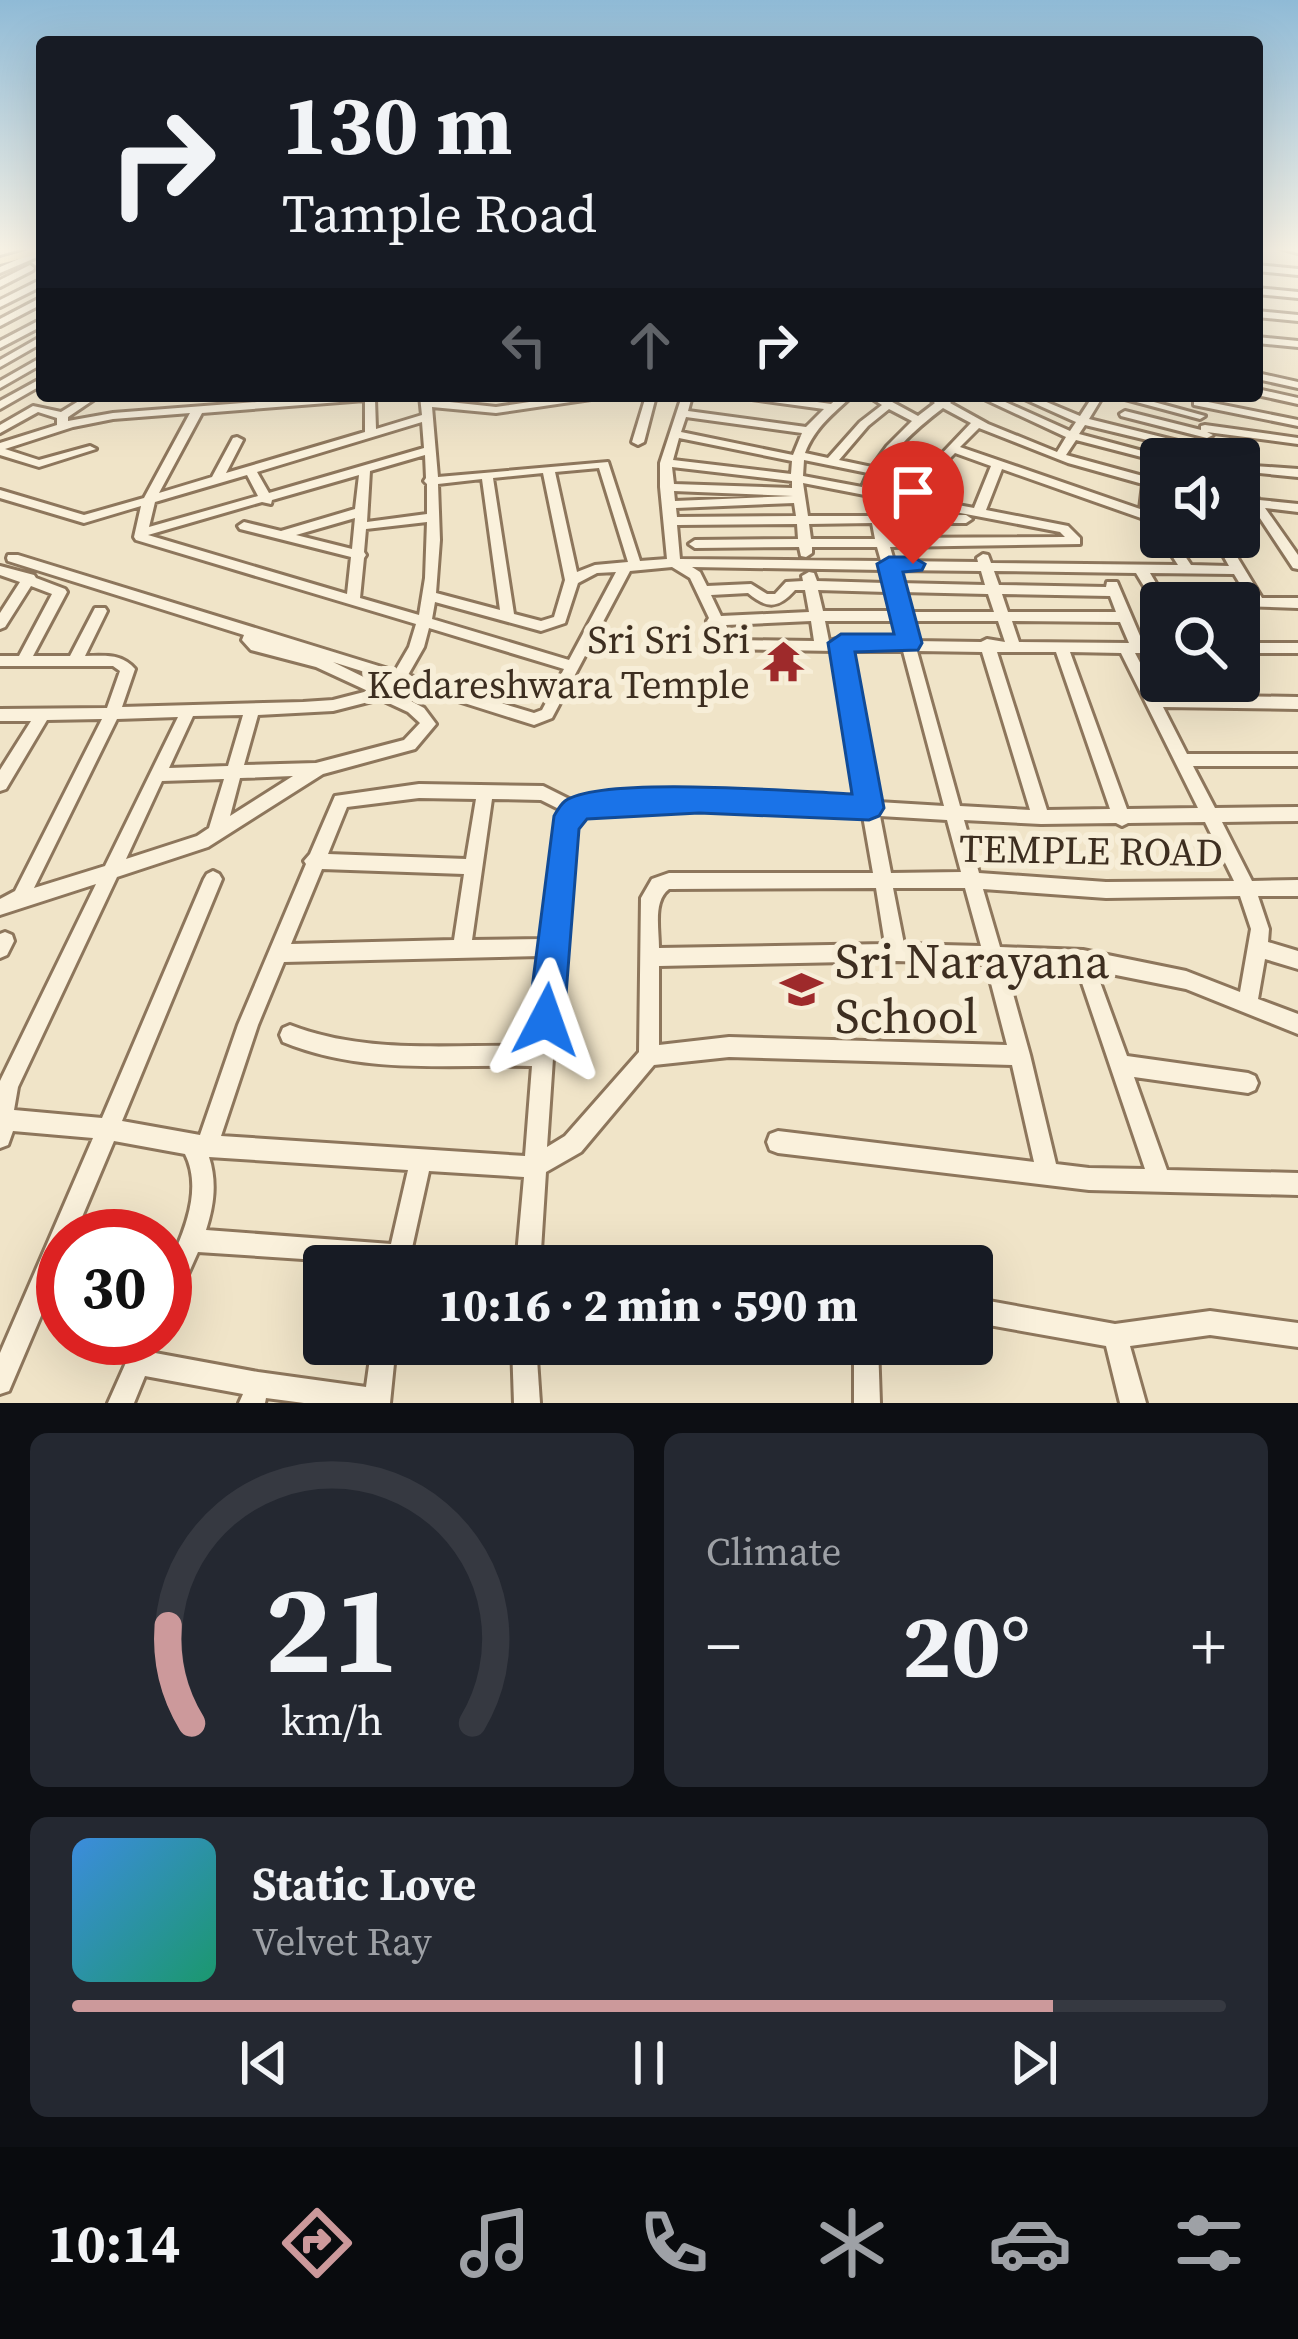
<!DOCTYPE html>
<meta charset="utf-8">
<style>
:root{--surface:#171b24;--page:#242831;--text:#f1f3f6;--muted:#9ea1a6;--line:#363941;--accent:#cc999b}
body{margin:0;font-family:"Source Serif 4",serif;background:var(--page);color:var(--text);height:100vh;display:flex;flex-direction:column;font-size:45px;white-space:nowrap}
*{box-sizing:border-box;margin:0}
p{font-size:39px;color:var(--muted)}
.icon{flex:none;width:66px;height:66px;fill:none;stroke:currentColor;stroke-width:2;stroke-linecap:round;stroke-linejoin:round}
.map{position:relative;height:1403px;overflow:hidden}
.panel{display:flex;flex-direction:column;gap:30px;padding:30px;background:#0d0f14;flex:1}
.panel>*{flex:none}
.hud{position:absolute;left:36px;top:36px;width:1227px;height:366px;border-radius:12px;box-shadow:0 12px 48px #0002;background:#171b24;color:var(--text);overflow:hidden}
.controls{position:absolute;left:1140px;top:438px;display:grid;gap:24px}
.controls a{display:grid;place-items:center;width:120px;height:120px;border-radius:12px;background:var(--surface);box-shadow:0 12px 48px #0002;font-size:60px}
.speed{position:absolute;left:36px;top:1209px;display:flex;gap:24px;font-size:60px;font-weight:700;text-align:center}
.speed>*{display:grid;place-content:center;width:156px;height:156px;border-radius:50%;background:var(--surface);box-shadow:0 12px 48px #0002;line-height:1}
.speed .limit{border:18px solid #d22;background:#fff;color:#111}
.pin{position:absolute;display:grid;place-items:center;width:102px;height:102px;color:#fff;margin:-123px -51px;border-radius:50% 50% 50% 0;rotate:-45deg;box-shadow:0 0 12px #0007}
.pin .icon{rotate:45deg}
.me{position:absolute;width:132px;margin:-66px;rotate:4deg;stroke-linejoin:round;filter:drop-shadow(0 0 9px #0008)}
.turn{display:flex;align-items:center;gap:42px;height:252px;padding:0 48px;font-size:54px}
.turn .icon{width:156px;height:156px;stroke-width:2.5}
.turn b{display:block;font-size:84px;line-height:102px}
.lanes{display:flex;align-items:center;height:114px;padding:0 48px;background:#0003;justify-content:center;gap:60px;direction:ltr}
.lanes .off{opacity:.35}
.big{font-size:90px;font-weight:800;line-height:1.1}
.panel .card{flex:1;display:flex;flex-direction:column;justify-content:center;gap:18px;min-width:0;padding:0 42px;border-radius:18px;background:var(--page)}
.panel .dial{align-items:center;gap:0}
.dial svg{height:312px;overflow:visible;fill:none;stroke:var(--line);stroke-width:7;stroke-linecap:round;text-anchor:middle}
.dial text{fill:var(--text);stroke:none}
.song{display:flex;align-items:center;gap:36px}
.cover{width:144px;height:144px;border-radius:18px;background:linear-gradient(135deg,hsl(210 70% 55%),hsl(160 70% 35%))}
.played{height:12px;border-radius:6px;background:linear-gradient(90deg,var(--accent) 85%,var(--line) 85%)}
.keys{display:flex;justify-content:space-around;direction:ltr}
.heat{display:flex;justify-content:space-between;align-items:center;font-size:66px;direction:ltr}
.panel .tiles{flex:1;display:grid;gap:30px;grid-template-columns:1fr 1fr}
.card:last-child{grid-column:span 2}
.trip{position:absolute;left:303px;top:1245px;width:690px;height:120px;border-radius:12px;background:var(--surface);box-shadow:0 12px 48px #0002;font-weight:800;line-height:120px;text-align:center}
.tabs{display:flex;height:192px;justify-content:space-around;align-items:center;background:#090b0e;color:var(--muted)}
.tabs .icon{width:84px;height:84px}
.tabs .current{color:var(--accent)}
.tabs b{font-size:54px;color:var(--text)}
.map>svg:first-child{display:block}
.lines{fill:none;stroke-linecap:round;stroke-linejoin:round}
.minor-casing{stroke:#8d765c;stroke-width:6}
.major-casing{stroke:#5b4430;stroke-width:6}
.minor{fill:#faf1dc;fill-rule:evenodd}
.major{fill:#f3d9a0;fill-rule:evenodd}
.route{fill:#1a73e8;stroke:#114b97;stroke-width:3}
.labels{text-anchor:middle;stroke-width:12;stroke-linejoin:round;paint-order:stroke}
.poi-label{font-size:39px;fill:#3d2e20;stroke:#f7eed8;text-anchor:end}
.street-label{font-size:39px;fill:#3d2e20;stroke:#f7eed8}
.near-poi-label{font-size:48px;fill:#3d2e20;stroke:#f7eed8;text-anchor:start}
</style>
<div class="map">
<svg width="1298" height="1403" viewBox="0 0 1298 1403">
<rect width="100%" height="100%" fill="#f0e4c8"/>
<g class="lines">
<defs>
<g id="minor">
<path d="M1280,248H1298V253Z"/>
<path d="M42,249V255L0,273V267Z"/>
<path d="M30,265L34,268L33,270L0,287V280Z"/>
<path d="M1257,265L1298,269V275L1257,271Z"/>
<path d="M42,279V286L0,307V300Z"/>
<path d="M1257,288L1298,292V298L1257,294Z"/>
<path d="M42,297V304L0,326V319Z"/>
<path d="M1257,311L1298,315V321L1257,317Z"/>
<path d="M42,319V326L0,348V341Z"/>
<path d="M42,336V343L0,367V360Z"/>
<path d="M1257,337L1298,341V347L1257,343Z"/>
<path d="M42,357V364L0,388V381Z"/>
<path d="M1257,373L1298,382V388L1257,379Z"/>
<path d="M42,378V385L0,409V401Z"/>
<path d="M1257,389L1298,398V404L1257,395Z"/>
<path d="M87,396H99L68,417V421L113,413L334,396H381L375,399L376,429L422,415L420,396H430L431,400L496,407L569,396H596L591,399L496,413L432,407L438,477L608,462L640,561L667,559L660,487V463L682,396H692L688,411L806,427L824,409L752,399L747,396H775L831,404L840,396H852C833,414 815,427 805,453L828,458L860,422L882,405L868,396H881L918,416L935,403L926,396L942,398L957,396L950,403L988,424L1057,452L1066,437L978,396H992L1070,431L1076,422L1018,396H1032L1080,416L1093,396H1103L1089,419L1226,453V457L1222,458L1085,425L1079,434L1165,457L1167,459H1161V462L1076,440L1066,455L1161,481V489L1154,487L1151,514L1161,524V535L1157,534L1141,518L1002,469L986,510L1068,526L1080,538V544L890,547L894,561L978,562L977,558L983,554L988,555L991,563L1178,565L1160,537L1161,535V537H1172L1191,565L1229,566L1213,537H1225L1262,598H1298V608L1239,606V603L1159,605L1154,603L1136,573L994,571L999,585L1106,587L1107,582H1117L1143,643H1161V653H1135L1157,695L1298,697V709L1163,707L1187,754H1298V766H1193L1215,808L1298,807V821L1222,822L1252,881L1298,880V896H1258L1269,929L1268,942L1298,951V969L1265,959L1258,999L1298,1014V1034L1186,989L1096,971L1127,1056L1248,1073L1255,1076L1258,1083L1255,1090L1248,1093L1134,1077L1167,1170L1298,1173V1195L1089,1190L778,1153L770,1150L767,1142L770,1134L778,1131L1034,1162L1012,1065L729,1057L654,1065L581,1152L546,1172L540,1266H516L524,1177L429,1171L408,1266L198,1252L173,1308L165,1312C165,1300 162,1285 165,1273C167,1265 174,1255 177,1247C189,1218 200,1184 185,1154L114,1141L74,1236H63V1264L9,1391L0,1394V1353L93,1138L13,1131L8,1145L0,1148V1081L96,884L0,915V899L15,891L102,719L47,720L6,789L0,791V770L31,721H0V709L107,708L120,671L113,666H0V656H19L52,594L31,586L5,627L0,629V613L20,582L0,575V566L34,575L36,578L65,589L67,592L33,656H70L95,608H105L107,611L85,656C105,656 121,653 135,669L122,707L303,702L333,700L368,691L316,667L251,650L242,640L244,635L8,561L7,558L8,555H18L395,671L409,647L416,624L136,540L134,537L141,506L84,523L0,498V490L84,515L144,498L190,413L113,419L73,427L5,449L39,460L90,446L96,449L39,467L0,455V443L57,425V418L38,412L0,433V425L33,406L61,412ZM365,400V432L226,473L243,440L237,437L233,438L212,477L159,493L202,413ZM943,408L971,423L933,463L915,497L873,489C888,453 913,431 943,408ZM889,409L912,421L887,446L872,467L839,460L868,426ZM686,417L802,433L793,455L681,432ZM422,422L424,448L269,493L257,472ZM979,428L1068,463L1143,484L1140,509L960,447ZM679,438L792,461L791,474L673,460ZM955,453L991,466L974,508L926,499L942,466ZM425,455L426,478L424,481L427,484V514L367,522L370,471ZM804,460L868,473L862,487L803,476ZM672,467L792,481V488L674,484ZM599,468L628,562L595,565L577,572L555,472ZM543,473L565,580L554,617L541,621L514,614L493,478ZM247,475L258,496L149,527L155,502ZM359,475L355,509L281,531L244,522L238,526L240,529L351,557L347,594L148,535L262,502L271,504L272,500ZM482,479L500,610L436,593L440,540L438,484ZM803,483L870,496L871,516H808ZM674,491L793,496L675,501ZM882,498L1060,532L1065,537L888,538L884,523H966L972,519L966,515L883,516ZM794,503L796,516L677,517L676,508ZM355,518L352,549L296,535ZM427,522L425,578L419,615L360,598L364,558L366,555L364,552L366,529ZM872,523L875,539H811L809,524ZM797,524L798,539L695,540L689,544L695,548L799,547L801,556L806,557L812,553V547H877L881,561L680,559L677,525ZM672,567L690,578L709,618L707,621L712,625L723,649L835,651L861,802L699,794L596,797L577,803L543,786L419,784L335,796L310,854L304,861L306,864L238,1025L200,1135L122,1121L222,879L219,874L213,871L207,874L204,879L102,1118L14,1110L18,1087L117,877L208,847L323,774L415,749L436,724L424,708L392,691L401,683L534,725L552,718L630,571ZM692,567L883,570L885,583L817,581L814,573L809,572L802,576L803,581L786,582L775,594H767L751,584L707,586L700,572ZM896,570L981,571L985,585L899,583ZM616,572L569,660L432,619L435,602L541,631L565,623L578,583L597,573ZM1150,573L1234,574L1248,597L1163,595ZM795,590H805L809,612L721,616L711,595L748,593C767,609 778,609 795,590ZM818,590L887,592L892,611H823ZM901,592L988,594L994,612H906ZM1002,594L1110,596L1116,612H1008ZM811,621L814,641L733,640L726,625ZM825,621H894L900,641H847L841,638L829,641ZM908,621H998L1005,642L987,639L981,642L914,641ZM1012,621L1120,622L1129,643L1019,642ZM429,628L564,669L542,710L534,713L408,675L424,647ZM850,651H903L944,806L878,802ZM917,651L982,652L1030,810L960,806ZM997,652H1056L1110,809L1047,810ZM1070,652L1121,653L1198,808L1127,809ZM333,662L387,679L380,685ZM380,699L408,712L420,723L404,740L316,763L244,765L258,715L333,711ZM243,715L228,766L169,768L193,716ZM178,717L105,866L34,888L117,719ZM293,776L230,816L240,778ZM224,779L209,828L197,836L126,859L162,781ZM419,798L476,799L466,859L328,854L347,807ZM492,799L541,800L565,812L556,825L543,939L472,940ZM699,808L863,816L873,873H669L652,879L641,898L639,1052L565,1136L547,1147L564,896L572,827L582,815L596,811ZM880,816L947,820L961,872L891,873ZM964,820L1041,824L1116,823L1122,826L1128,823L1205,822L1234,881L1106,882L979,873ZM322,869L464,874L454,940L291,944ZM876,888L885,944L659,948C659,928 653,901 669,889ZM893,888H965L981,946L904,944ZM983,889L1106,898L1240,896L1251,929L1240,992L1186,971L1083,950L1000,947ZM541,956L534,1046C453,1044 367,1055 290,1025L283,1028L280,1035L283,1042C363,1075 448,1064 532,1066L525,1156L221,1136L258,1025L284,962ZM896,961L986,964L1007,1045L729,1037L659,1045V966ZM1005,965L1077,968L1145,1169L1089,1168L1056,1164L1030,1055ZM209,1157L408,1170L391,1244L206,1230C214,1205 217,1182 209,1157Z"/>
<path d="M646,396H656L644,442L638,445L632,442Z"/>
<path d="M1114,396H1132L1205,416L1200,419Z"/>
<path d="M1198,400L1298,420V426L1194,405V401Z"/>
<path d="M1125,411L1201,430V426L1205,425L1298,438V444L1207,432L1213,435L1207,438L1121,416L1120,414Z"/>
<path d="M1239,465L1298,469V477L1239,471Z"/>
<path d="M1239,475L1243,476L1259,500L1298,504V512L1265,508L1298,555V569L1293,568L1252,506L1239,505V497L1246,498L1239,488Z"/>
<rect x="1239" y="643" width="59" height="10"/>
<path d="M5,932L12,935L14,941L7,955L0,958V934Z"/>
<path d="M972,1298L1115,1324L1210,1311L1298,1323V1347L1210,1335L1130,1346L1146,1403H1120L1106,1346L972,1322Z"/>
<path d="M137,1338H161L155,1353L258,1372L366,1387L372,1344H396L390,1403H304L266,1398L265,1403H239L243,1394L145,1376L134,1403H108Z"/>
<path d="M512,1344H536L540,1403H514Z"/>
<path d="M854,1344H878L880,1403H854Z"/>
</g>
<path id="major" d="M36,248H42V253L0,264V258Z"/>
</defs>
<use href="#minor" class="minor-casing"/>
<use href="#major" class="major-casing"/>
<use href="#minor" class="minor"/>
<use href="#major" class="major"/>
</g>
<linearGradient id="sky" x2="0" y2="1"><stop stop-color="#8fbad6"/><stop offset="0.56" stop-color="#f8f3e6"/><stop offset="1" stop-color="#f8f3e6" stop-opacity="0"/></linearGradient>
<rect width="1298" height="445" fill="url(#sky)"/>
<path class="route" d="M889,557H913L925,564L922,570L903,572L922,643L918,650L855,652L884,808L879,816L869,820L699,813L587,819L579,829L564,1020L558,1032L546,1038L533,1032L528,1020L554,816C557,811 560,805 565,801C601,775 800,792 852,794L828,643L841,634H894L877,564Z"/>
<defs>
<symbol id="temple-bare" viewBox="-9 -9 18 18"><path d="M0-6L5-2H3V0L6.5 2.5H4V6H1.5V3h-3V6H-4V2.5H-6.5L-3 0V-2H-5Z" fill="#9e2a2b" stroke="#f7eed8" stroke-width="2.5" paint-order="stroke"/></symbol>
<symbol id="school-bare" viewBox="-9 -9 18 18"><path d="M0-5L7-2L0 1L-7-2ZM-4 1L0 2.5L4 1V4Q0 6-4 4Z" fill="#9e2a2b" stroke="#f7eed8" stroke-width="2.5" paint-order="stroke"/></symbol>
</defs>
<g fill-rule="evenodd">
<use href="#temple-bare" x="754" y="632" width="59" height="59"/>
<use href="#school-bare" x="772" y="960" width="59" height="59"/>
</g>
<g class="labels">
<g class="poi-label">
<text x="750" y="653">Sri Sri Sri<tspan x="750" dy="45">Kedareshwara Temple</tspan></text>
</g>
<g class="street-label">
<text transform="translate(1091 850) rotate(1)" y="14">TEMPLE ROAD</text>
</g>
<g class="near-poi-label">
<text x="835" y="978">Sri Narayana<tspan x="835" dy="55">School</tspan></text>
</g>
</g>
</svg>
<div class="controls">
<a><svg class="icon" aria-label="sound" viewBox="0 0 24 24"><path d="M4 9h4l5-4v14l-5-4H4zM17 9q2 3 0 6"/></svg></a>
<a><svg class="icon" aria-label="search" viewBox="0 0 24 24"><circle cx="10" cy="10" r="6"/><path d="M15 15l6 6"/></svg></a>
</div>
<div class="speed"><div class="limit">30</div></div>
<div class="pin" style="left:913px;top:564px;background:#d93025"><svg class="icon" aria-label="arrive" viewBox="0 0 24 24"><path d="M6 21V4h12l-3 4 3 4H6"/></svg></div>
<svg class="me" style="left:546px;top:1020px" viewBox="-20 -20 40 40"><path d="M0-17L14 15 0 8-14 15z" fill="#1a73e8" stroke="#fff" stroke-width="4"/></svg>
<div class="trip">10:16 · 2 min · 590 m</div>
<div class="hud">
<div class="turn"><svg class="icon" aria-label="right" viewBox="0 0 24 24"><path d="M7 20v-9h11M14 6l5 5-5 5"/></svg><div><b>130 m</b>Tample Road</div></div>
<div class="lanes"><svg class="icon off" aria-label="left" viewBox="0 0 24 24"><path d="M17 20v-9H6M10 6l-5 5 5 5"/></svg><svg class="icon off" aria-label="ahead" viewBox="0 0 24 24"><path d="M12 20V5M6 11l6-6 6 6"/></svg><svg class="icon" aria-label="right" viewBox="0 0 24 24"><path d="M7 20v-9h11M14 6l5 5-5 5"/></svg></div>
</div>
</div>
<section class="panel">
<div class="tiles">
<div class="card dial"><svg viewBox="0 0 100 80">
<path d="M14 69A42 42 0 1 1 86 69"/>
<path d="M14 69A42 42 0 0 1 8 44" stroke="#cc999b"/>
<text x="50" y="56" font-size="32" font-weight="700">21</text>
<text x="50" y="72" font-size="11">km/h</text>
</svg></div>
<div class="card"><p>Climate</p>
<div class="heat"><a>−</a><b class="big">20°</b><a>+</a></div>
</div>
<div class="card">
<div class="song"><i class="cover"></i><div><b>Static Love</b><p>Velvet Ray</p></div></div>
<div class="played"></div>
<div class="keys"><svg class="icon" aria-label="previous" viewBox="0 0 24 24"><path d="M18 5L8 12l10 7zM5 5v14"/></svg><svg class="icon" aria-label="pause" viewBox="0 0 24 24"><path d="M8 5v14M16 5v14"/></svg><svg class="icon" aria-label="next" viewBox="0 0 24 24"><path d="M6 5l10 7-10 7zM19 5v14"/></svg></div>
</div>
</div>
</section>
<nav class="tabs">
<b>10:14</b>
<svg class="icon current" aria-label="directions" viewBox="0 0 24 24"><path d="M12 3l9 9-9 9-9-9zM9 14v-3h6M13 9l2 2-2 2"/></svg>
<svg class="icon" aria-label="music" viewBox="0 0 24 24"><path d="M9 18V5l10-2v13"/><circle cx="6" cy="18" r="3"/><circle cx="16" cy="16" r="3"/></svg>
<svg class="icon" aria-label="phone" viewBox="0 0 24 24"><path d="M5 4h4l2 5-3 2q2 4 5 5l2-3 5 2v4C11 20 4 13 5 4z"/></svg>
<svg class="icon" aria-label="climate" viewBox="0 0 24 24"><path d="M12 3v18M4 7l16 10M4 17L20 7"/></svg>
<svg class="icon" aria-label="car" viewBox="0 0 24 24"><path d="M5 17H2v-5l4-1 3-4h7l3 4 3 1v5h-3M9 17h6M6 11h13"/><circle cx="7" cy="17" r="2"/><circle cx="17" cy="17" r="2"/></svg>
<svg class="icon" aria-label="filters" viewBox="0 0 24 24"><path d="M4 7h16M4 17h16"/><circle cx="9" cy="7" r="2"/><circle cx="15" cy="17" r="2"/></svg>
</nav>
